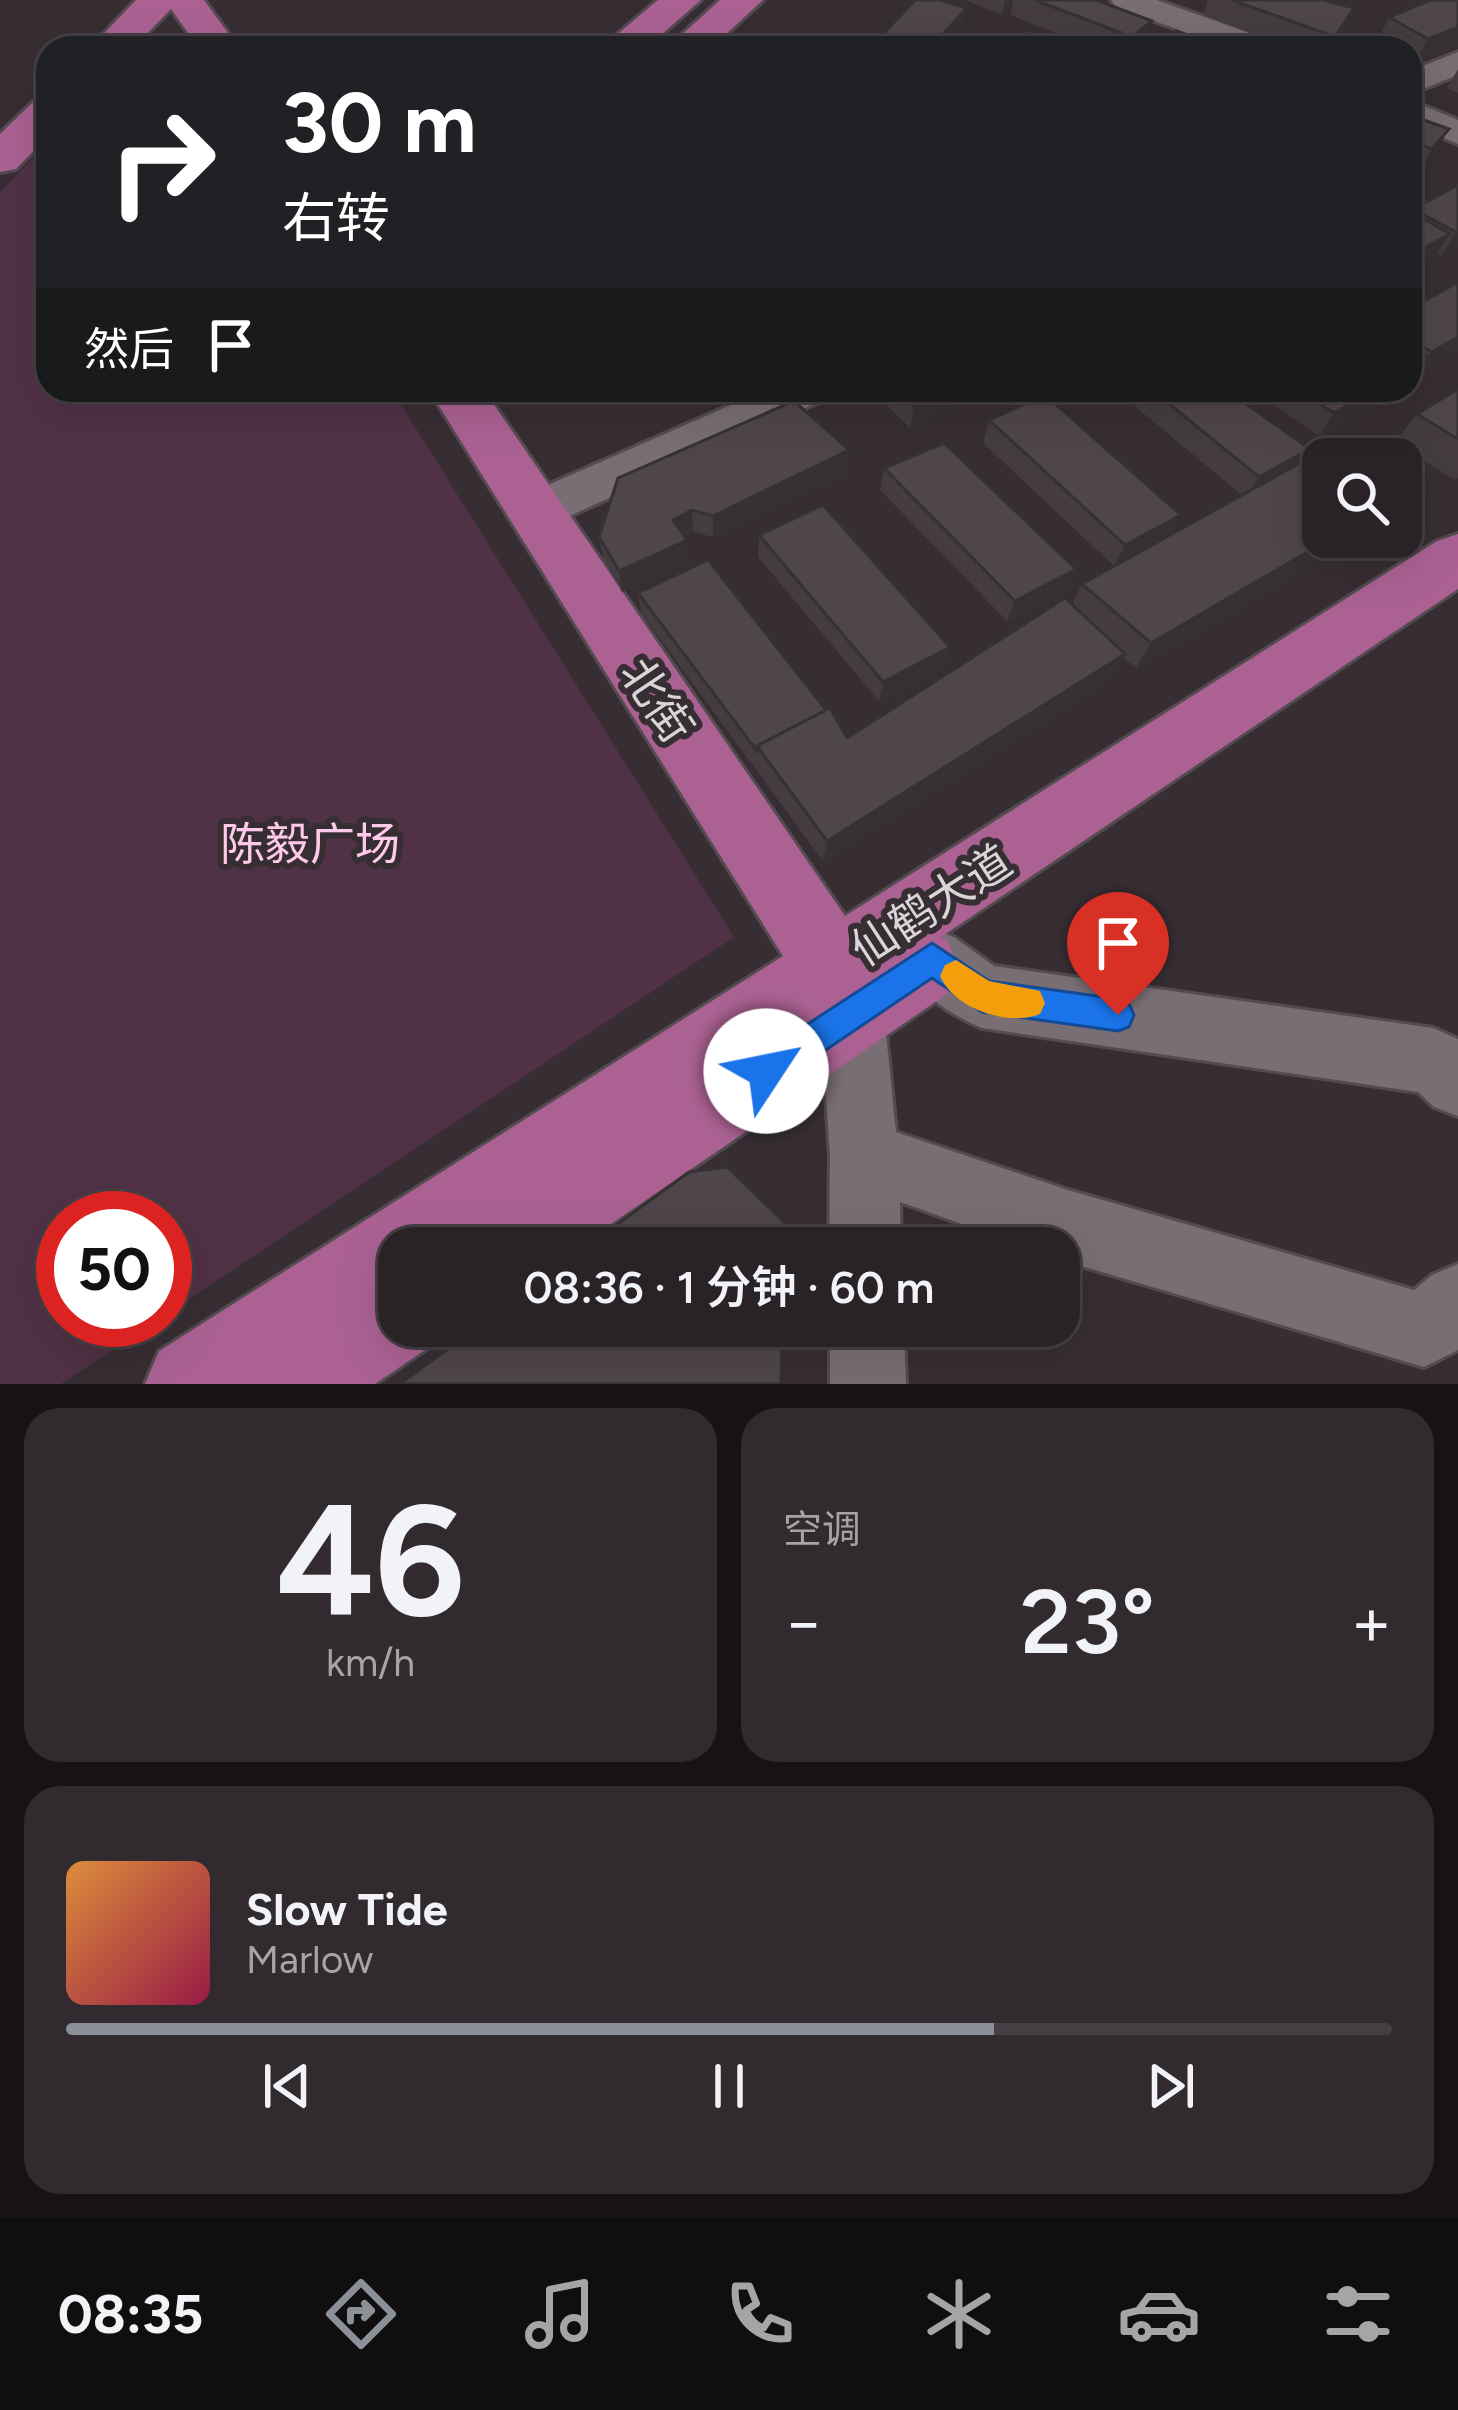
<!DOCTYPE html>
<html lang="zh">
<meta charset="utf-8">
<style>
:root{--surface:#292226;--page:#312a2e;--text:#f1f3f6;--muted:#a5a4a7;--line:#453f43;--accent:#8c9099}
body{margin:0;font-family:Figtree,"Noto Sans SC",sans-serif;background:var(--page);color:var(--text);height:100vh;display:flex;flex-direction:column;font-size:45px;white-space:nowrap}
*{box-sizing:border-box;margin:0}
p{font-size:39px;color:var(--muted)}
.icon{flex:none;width:66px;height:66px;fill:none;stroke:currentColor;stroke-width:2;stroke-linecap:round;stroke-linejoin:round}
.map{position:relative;height:1384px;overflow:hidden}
.side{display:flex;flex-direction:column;gap:24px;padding:24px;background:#171315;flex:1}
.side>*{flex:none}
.top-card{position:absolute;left:36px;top:36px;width:1386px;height:366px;border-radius:36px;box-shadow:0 12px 48px #0002,0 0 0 3px var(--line);background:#202124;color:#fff;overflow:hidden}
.fabs{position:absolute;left:1302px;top:438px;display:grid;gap:24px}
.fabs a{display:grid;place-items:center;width:120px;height:120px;border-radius:24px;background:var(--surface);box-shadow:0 12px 48px #0002,0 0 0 3px var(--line);font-size:60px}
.speed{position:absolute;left:36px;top:1191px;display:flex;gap:24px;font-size:60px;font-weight:700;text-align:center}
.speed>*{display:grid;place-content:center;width:156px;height:156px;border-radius:50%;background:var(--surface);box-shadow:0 12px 48px #0002,0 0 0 3px var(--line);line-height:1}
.speed .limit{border:18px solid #d22;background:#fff;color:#111}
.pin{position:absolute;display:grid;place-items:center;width:102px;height:102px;color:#fff;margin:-123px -51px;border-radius:50% 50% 50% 0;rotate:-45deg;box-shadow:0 0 12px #0007}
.pin .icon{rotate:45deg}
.me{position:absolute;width:132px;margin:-66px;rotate:56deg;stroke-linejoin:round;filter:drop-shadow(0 0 9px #0008)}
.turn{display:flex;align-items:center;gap:42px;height:252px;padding:0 48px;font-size:54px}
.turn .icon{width:156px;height:156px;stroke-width:2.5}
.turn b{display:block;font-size:84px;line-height:102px}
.then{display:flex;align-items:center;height:114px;padding:0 48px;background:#0003;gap:24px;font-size:45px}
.big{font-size:90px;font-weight:600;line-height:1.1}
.side .tile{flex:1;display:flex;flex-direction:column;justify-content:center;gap:18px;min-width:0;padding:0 42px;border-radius:36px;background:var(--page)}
.side .dial{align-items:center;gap:0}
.dial b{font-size:156px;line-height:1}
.song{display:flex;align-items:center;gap:36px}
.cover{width:144px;height:144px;border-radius:18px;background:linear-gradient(135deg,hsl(30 70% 55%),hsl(340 70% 35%))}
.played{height:12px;border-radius:6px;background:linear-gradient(90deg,var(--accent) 70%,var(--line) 70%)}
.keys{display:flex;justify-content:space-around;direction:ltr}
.heat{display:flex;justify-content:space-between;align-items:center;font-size:66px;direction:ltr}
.side .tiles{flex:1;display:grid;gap:24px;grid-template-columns:1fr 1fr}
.tile:last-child{grid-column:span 2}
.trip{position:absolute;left:378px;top:1227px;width:702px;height:120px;border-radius:36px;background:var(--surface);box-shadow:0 12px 48px #0002,0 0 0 3px var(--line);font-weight:600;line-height:120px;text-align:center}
.tab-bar{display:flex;height:192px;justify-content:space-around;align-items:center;background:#100e0f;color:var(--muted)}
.tab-bar .icon{width:84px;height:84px}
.tab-bar .selected{color:var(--accent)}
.tab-bar b{font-size:54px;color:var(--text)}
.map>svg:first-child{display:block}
.green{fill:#513146}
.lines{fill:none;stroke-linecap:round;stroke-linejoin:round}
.minor-casing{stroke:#534b50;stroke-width:6}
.major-casing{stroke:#534b50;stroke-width:6}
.minor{fill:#786e73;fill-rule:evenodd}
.major{fill:#ab6293;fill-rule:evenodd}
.wall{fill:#443c40}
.shaded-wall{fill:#373134}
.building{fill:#4f464b;stroke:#373134;stroke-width:3}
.route{fill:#1a73e8;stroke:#114b97;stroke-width:3}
.slow{fill:#f59e0b}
.labels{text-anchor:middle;stroke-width:12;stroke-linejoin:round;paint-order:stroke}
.street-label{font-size:45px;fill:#dad5d8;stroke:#372e33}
.park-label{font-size:45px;fill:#ffc9ea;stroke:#372e33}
</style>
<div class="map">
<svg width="1458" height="1384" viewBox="0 0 1458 1384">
<rect width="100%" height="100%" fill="#372e33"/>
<path class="green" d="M48,142V390H392L734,937L165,1315V1218H63V1320H158L61,1384H0V192Z"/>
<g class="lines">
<defs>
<g id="minor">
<path d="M1111,0H1157L1271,41L1276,48H1228L1116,7Z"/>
<path d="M1458,52V75L1410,94V71Z"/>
<path d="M1410,100L1458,120V144L1410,124Z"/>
<path d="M765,390H827L821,401L550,525L533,530L516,525L509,512L516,499Z"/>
<path d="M932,928L954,937L994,966L1433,1028L1458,1039V1116L1434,1107L1418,1092L982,1028C949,1014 915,992 901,959L910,937Z"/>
<path d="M852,981L875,990L884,1013L896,1132L1068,1190L1414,1290L1432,1275L1458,1264V1350L1424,1367L1068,1262L1059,1258V1248H1029L900,1202L901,1248H829L830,1155L820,1013L829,990Z"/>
<path d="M830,1326H904L906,1384H830Z"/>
</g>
<g id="major">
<path d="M136,0H204L239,48H199L171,9L133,48H90Z"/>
<path d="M658,0H701L646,48H601Z"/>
<path d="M720,0H763L711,48H667Z"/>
<path d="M48,98V136L16,169L0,172V134L33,102Z"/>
<path d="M429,390H484L845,916L1437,541L1458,534V589L941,937L947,940L958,967L947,994L576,1248H399V1326H439L431,1346L375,1384H145L159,1351L783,956Z"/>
</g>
</defs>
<use href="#minor" class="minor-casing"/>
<use href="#major" class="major-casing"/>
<use href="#minor" class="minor"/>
<use href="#major" class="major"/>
</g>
<g class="wall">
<path d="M965,0H1035L1152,21L1145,44L1140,48H1093L1010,15L1012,8L1002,15Z"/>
<path d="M1208,0H1323L1343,31L1332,48H1292L1203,15Z"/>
<path d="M1458,0V45L1415,62L1410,59V48H1391L1378,40L1389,17Z"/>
<path d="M1458,69V93L1447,88Z"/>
<path d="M1410,115L1435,153L1418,173L1410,170Z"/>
<path d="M1458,185V247L1441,256L1437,254L1435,257L1410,271V211Z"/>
<path d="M1458,282V350L1420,372L1410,383V309Z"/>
<path d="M1458,389V478L1454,480L1395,442L1417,414Z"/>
<path d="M674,390H726L689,407Z"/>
<path d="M871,390H990L910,428Z"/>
<path d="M1115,390H1226L1302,462L1323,537H1359L1136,668L1123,657L1110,679L823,861L641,613L638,593L847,738L1072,605L1082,584L1114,566L983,443L989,420L1171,535L1242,495Z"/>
<path d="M1282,390H1398L1319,436L1274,405Z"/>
<path d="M849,450L846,472L713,537L693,532L684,536L688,561L622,592L603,558L599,537Z"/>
<path d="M884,468L1076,569L1066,590L1007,621L880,490Z"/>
<path d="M759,535L944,666L879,701L758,557Z"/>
</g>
<g class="shaded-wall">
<path d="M1005,0H1013L1012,8L1002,15Z"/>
<path d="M967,8L963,31L948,48H930Z"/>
<path d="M1354,8L1343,31L1332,48H1330Z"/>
<path d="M1152,21L1145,44L1140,48H1128L1132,37Z"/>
<path d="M1458,27V45L1415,62L1428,39Z"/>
<path d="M1449,129L1435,153L1418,173L1432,149Z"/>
<path d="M1458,231V247L1441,256L1456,232Z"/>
<path d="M1450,234L1435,257L1410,271V255Z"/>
<path d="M1458,337V350L1420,372L1410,383V370L1425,361L1432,352Z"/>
<path d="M688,390H726L689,407Z"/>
<path d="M948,390H990L910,428L914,406Z"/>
<path d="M1374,390H1398L1319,436L1334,413Z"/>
<path d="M1310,449L1296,471L1246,498L1259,477Z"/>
<path d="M849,450L846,472L713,537V516Z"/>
<path d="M692,510L693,532L675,541L673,520Z"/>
<path d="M1181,515L1170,537L1114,566L1125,545Z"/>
<path d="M1333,537H1359L1136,668L1151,643Z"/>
<path d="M687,540L688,561L622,592L619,571Z"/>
<path d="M1076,569L1066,590L1007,621L1015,601Z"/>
<path d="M950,647L944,666L879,701L883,682Z"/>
<path d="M1125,654L1110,679L823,861L827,841Z"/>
</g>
<g class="building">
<path d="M915,0H939L967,8L930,48H870Z"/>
<path d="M1035,0H1096L1152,21L1132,37Z"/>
<path d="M1232,0H1323L1354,8L1335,37Z"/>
<path d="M1431,0H1458V27L1428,39L1389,17Z"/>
<path d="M1028,30L1076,48H1008Z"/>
<path d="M1176,31L1224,48L1154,47Z"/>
<path d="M1410,115L1449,129L1432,149L1410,141Z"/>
<path d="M1458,185V231L1456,232L1413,209Z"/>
<path d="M1410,211L1450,234L1410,255Z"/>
<path d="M1458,282V337L1432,352L1410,339V309Z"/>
<path d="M1410,346L1430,358L1410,370Z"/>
<path d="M1458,389V439L1417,414Z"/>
<path d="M898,390H948L914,406Z"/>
<path d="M1152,390H1226L1310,449L1259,477Z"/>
<path d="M1298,390H1375L1334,413Z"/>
<path d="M1045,395L1181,515L1125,545L989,420Z"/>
<path d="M794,401L849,450L713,516L692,510L673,520L687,540L619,571L599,537L618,478Z"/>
<path d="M944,443L1076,569L1015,601L884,468Z"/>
<path d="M1307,459L1323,460V537H1333L1151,643L1082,584Z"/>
<path d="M823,505L950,647L883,682L759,535Z"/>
<path d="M708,560L826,710L757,746V751L638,593Z"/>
<path d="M1065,598L1125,654L827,841L757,746L830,708L847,738Z"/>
<path d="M727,1167L784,1222V1248H585L689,1172Z"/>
<path d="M479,1326H782L781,1384H400Z"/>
</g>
<path class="route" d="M932,943L989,981L1118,999L1129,1004L1134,1015L1129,1027L1118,1031L982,1012L932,978L777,1083L766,1088L754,1083L749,1071L754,1059Z"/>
<path class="slow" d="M956,960L989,981L1040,991L1045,1003L1040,1014C1009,1027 954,1009 940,976L945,965Z"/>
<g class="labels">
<g class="street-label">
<text transform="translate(657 700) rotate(56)" y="16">北街</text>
<text transform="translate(931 905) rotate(-33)" y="16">仙鹤大道</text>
</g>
<g class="park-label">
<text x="310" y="860">陈毅广场</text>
</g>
</g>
</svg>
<div class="fabs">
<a><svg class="icon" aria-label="search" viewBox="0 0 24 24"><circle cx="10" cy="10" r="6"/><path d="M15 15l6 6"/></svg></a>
</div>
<div class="speed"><div class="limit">50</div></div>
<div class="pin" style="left:1118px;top:1015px;background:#d93025"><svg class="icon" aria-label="arrive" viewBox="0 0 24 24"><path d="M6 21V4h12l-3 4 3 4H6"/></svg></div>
<svg class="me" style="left:766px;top:1071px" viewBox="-20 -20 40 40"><circle r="19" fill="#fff"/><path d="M0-13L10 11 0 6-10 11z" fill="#1a73e8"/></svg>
<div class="trip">08:36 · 1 分钟 · 60 m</div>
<div class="top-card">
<div class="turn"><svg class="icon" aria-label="right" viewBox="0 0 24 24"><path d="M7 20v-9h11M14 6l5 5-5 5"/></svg><div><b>30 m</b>右转</div></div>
<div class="then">然后<svg class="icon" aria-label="arrive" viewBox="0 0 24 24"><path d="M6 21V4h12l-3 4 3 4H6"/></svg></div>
</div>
</div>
<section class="side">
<div class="tiles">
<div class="tile dial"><b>46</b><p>km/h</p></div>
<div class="tile"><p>空调</p>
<div class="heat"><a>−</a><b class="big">23°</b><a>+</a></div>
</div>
<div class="tile">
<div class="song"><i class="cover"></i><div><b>Slow Tide</b><p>Marlow</p></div></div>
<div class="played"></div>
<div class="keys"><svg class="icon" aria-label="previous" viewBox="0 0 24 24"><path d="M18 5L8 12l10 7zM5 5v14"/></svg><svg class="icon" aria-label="pause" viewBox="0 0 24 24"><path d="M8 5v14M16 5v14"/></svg><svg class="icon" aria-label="next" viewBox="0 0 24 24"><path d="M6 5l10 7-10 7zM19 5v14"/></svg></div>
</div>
</div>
</section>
<nav class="tab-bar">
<b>08:35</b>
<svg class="icon selected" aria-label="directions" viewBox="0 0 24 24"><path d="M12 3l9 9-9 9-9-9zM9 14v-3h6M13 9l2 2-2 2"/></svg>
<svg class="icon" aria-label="music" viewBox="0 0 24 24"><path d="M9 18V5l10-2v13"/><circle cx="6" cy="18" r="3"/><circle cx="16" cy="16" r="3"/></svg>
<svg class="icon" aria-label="phone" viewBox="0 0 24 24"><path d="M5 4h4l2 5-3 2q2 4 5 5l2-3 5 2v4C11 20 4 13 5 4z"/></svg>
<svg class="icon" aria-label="climate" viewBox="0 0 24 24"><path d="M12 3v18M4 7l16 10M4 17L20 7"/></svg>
<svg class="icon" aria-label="car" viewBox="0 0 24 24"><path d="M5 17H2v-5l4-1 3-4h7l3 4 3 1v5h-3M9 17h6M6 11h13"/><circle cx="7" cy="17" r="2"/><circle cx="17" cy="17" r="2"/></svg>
<svg class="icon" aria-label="filters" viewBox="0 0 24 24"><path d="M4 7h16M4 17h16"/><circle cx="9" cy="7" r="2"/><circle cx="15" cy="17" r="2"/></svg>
</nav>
